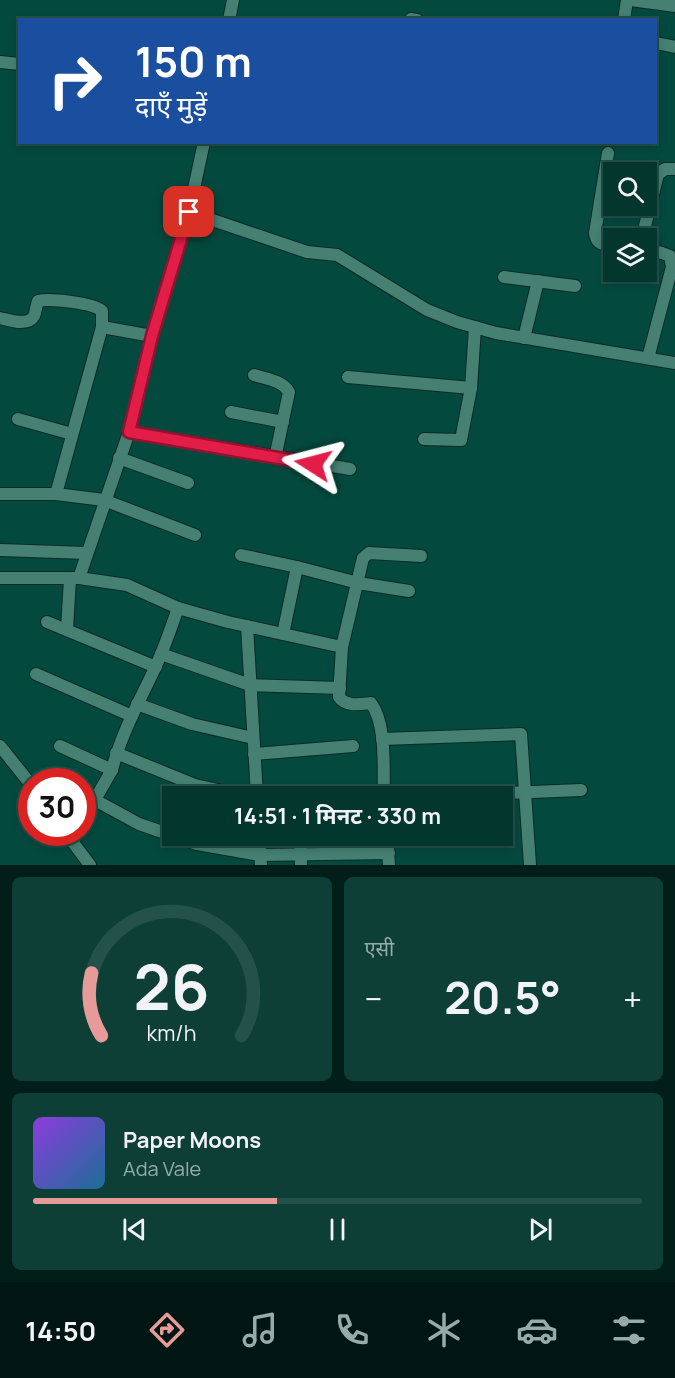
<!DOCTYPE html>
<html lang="hi">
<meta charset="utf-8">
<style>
:root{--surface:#03372e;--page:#0d3f36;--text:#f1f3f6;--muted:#97acaa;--line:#24514a;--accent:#e69b98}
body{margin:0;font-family:Manrope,"Noto Sans Devanagari",sans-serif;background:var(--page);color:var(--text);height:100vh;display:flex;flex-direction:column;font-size:22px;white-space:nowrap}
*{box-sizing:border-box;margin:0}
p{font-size:20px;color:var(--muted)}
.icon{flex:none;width:33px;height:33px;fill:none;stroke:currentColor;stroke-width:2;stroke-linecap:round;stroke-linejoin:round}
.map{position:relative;height:865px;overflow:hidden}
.panel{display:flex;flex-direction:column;gap:12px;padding:12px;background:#021e19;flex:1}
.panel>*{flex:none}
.banner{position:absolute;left:18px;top:18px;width:639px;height:126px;border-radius:0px;box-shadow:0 3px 9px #0003,0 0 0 2px var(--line);background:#1a4fa0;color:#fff;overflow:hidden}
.tools{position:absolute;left:603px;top:162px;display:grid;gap:12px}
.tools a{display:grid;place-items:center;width:54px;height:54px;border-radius:0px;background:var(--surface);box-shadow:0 3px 9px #0003,0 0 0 2px var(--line);font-size:30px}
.speed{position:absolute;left:18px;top:768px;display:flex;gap:12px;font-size:30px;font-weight:700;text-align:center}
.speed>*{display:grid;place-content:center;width:78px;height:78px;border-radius:50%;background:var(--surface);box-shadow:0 3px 9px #0003,0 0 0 2px var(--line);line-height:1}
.speed .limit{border:9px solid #d22;background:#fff;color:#111}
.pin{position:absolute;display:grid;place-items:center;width:51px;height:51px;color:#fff;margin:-26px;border-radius:12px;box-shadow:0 3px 9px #0006}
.me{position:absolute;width:66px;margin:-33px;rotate:279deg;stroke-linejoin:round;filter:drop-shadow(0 0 4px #0008)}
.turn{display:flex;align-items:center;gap:21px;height:126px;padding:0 18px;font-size:27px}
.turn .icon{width:78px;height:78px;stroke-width:2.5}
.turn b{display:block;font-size:42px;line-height:51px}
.big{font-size:45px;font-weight:700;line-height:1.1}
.panel .widget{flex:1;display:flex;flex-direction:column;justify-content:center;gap:9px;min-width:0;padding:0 21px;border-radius:9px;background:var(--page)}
.panel .dial{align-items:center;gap:0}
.dial svg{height:156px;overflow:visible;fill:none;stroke:var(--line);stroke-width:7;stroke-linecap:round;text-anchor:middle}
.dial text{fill:var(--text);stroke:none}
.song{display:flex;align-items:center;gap:18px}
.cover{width:72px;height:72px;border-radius:9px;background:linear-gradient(135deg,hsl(270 70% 55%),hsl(200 70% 35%))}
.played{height:6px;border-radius:3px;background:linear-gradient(90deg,var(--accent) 40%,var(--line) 40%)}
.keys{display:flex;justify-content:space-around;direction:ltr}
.heat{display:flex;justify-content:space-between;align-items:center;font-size:33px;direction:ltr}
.panel .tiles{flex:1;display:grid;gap:12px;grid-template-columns:1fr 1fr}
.widget:last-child{grid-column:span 2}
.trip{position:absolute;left:162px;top:786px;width:351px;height:60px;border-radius:0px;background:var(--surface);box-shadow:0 3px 9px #0003,0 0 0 2px var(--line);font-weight:700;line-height:60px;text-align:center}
.dock{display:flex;height:96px;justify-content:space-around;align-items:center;background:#011612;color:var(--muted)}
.dock .icon{width:42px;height:42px}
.dock .active{color:var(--accent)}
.dock b{font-size:27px;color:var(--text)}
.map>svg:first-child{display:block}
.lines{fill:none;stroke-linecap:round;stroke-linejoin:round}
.minor-casing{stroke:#0b2b25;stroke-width:14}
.minor{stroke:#458073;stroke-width:12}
.route-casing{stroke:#92132f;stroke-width:15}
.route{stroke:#e11d48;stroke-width:10}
</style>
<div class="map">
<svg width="675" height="865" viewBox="0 0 675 865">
<rect width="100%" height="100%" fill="#04493e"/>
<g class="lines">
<defs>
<g id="minor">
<path d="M631,0L675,6"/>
<path d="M411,19L417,20"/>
<path d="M229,20L233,0"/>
<path d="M624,20L627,0"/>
<path d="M656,43L675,47"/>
<path d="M0,62L20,64"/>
<path d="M608,153L595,233C596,244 603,245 614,246"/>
<path d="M189,212L307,252L337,255L427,310L457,322L496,333L675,363"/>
<path d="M642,238L658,174L665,169H675"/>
<path d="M646,250L662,253L670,256L672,267L648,358"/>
<path d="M504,277L575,286"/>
<path d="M0,318C9,320 28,327 34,316C36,312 36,306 38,301C49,298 94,303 102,311V327L56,494"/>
<path d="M102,327L152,336L189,212L204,142"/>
<path d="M524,338L538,281"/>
<path d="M254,375C266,379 282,380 289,392L275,458"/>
<path d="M348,377L471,388"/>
<path d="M231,412L283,422"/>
<path d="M18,419L72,434"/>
<path d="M129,432L152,336"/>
<path d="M424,439L461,440L471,388L475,327"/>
<path d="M119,458L188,483"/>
<path d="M0,494H56L104,500L195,535"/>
<path d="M0,550L87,553"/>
<path d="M241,555L297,567L358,583L409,591"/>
<path d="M0,578H79L129,432L350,469"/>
<path d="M79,578L127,585L178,608L228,622L342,647L339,697C346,707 360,704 371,703C387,725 383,769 384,796"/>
<path d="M47,622L156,667"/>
<path d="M247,626L257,796"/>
<path d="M67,630L70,578"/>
<path d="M283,634L297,567"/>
<path d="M342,647L363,558L369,553L421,556"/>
<path d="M161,654L250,685L340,688"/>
<path d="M36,674L132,716"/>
<path d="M137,704L192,724L253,738"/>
<path d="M382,739L521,734L530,865"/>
<path d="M0,746L32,786"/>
<path d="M60,746L112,770C121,734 139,702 155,668C164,649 171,628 178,608"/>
<path d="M116,753L195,785L246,796"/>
<path d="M254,754L353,746"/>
<path d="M439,796L581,790"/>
<path d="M82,797L95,800L139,824L197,844L260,855L389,853"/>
<path d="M82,822L112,770"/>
<path d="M65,832L90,865"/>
<path d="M259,836L261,865"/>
<path d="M300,836L301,865"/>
<path d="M387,836L389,865"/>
</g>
</defs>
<use href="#minor" class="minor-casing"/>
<use href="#minor" class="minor"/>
</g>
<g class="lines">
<defs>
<path id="route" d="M189,212L152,336L129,432L313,464"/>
</defs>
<use href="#route" class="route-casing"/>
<use href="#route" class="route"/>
</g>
</svg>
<div class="tools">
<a><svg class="icon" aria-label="search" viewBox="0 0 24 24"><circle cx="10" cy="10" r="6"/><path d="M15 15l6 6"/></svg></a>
<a><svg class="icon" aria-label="layers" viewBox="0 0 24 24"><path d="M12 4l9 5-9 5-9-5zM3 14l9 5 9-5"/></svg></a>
</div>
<div class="speed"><div class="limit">30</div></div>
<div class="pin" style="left:189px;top:212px;background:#d93025"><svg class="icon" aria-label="arrive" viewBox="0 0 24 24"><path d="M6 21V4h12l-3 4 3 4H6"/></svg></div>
<svg class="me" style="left:313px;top:464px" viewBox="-20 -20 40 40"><path d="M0-17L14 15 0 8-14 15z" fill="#e11d48" stroke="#fff" stroke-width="4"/></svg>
<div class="trip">14:51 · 1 मिनट · 330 m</div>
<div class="banner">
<div class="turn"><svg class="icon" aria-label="right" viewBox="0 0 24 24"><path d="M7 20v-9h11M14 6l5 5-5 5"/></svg><div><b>150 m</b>दाएँ मुड़ें</div></div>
</div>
</div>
<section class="panel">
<div class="tiles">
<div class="widget dial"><svg viewBox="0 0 100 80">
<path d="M14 69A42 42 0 1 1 86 69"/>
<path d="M14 69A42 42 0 0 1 9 37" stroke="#e69b98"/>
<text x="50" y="56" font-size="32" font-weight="700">26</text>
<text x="50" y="72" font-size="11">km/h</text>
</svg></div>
<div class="widget"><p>एसी</p>
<div class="heat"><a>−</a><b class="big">20.5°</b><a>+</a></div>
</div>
<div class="widget">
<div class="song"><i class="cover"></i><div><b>Paper Moons</b><p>Ada Vale</p></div></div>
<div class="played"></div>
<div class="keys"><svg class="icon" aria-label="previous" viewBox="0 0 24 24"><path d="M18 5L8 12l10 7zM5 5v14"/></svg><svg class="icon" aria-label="pause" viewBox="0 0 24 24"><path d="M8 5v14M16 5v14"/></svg><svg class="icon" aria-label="next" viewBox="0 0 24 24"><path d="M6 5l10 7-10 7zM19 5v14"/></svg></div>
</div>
</div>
</section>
<nav class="dock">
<b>14:50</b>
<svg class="icon active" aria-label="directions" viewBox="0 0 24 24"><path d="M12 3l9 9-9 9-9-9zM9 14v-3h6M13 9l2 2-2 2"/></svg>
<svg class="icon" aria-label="music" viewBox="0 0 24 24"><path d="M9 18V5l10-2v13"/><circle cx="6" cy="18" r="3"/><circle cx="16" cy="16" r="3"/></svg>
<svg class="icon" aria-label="phone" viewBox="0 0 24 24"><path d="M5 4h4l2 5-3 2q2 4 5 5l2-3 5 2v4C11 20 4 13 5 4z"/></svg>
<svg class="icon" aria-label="climate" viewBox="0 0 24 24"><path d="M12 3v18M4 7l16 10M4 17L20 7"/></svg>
<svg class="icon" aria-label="car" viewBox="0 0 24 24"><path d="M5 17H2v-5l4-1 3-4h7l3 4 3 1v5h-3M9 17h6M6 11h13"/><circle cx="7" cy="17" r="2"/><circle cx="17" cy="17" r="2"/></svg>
<svg class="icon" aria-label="filters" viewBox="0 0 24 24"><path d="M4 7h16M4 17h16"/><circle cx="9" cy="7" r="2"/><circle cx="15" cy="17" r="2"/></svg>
</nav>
